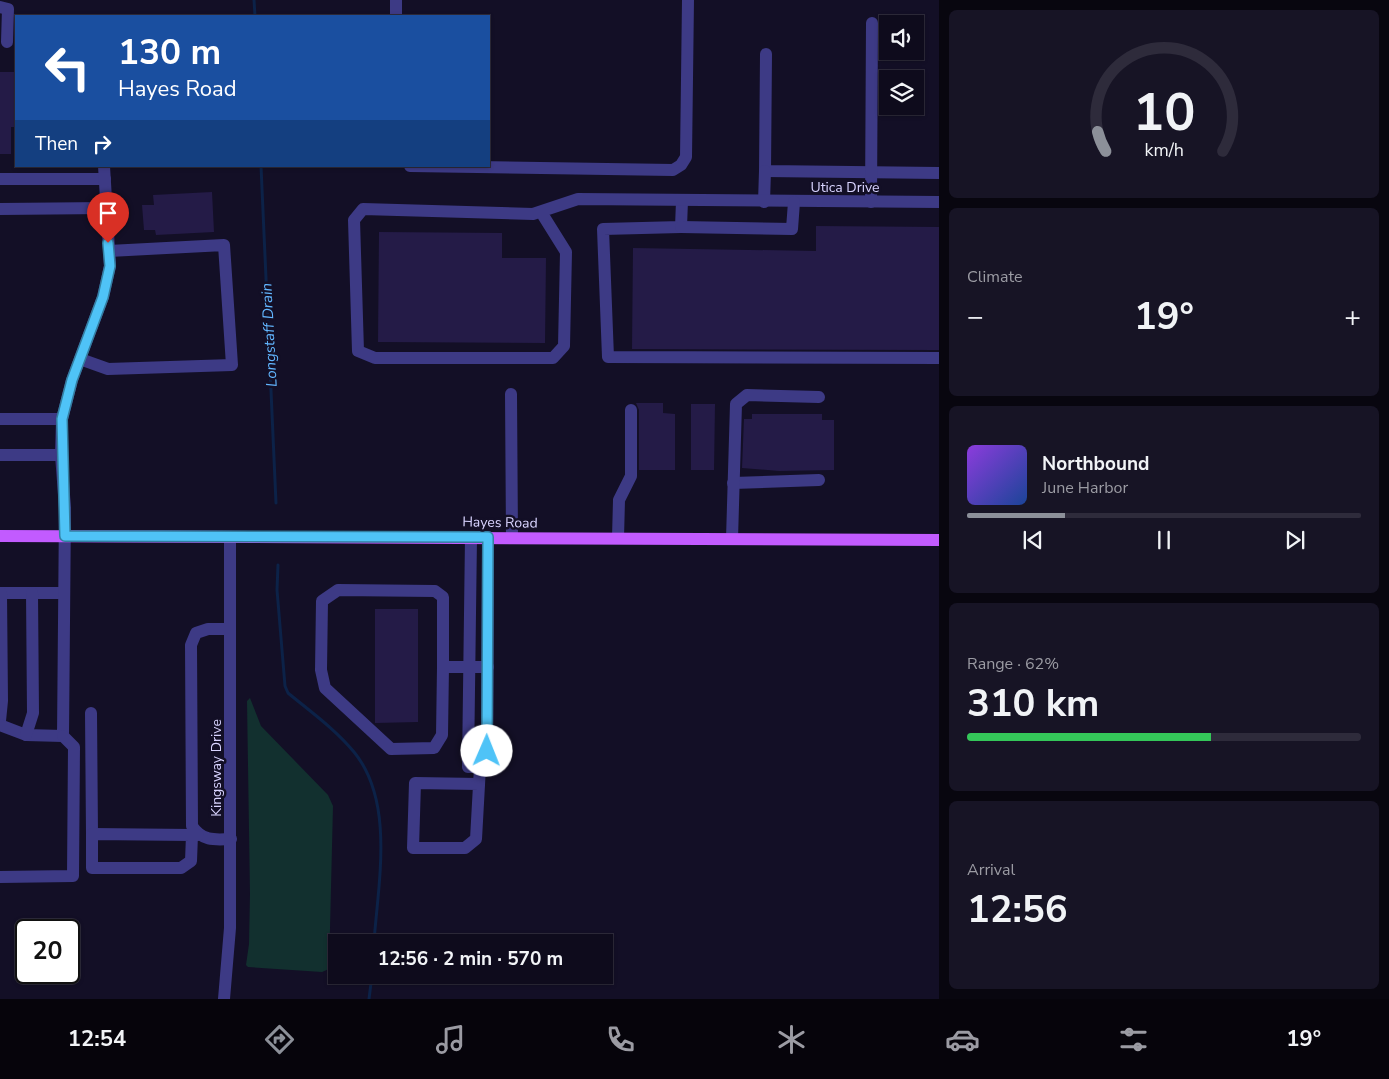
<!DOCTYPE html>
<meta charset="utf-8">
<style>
:root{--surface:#0e0b1c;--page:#171425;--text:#f1f3f6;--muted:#9b9ba3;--line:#2e2b3b;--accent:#8c9099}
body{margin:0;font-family:"Nunito Sans",sans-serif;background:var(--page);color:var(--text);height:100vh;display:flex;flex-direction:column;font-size:19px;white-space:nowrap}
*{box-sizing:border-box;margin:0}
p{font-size:16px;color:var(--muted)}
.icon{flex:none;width:28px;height:28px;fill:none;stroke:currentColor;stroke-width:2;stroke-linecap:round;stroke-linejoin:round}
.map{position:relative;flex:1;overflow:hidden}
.side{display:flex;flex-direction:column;gap:10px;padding:10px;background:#08060f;width:450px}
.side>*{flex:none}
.top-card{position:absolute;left:15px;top:15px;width:475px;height:152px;border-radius:0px;box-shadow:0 1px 4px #0004,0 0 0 1px var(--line);background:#1a4fa0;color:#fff;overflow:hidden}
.controls{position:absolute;left:879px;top:15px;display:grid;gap:10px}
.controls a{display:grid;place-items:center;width:45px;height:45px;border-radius:0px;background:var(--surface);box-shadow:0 1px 4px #0004,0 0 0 1px var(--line);font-size:25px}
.speed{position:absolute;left:15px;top:919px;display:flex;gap:10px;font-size:25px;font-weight:700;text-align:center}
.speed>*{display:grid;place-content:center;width:65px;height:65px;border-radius:50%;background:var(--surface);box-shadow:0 1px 4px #0004,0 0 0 1px var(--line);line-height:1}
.speed .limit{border:2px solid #111;border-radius:8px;background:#fff;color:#111}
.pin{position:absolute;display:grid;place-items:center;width:42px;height:42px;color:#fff;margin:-51px -21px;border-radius:50% 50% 50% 0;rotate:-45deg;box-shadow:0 0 5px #0007}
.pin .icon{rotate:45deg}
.me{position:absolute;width:55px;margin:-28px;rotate:1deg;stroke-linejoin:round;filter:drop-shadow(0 0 4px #0008)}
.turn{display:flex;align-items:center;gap:18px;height:105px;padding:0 20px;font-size:22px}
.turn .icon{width:65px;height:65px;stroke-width:2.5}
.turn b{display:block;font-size:35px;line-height:42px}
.then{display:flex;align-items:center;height:48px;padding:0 20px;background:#0003;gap:10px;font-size:19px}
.big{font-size:38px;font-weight:700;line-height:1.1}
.side .tile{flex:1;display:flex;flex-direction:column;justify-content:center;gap:8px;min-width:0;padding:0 18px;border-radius:8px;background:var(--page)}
.side .dial{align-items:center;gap:0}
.dial svg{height:130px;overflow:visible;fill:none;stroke:var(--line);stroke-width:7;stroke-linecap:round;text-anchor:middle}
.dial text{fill:var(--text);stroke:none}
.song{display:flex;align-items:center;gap:15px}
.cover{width:60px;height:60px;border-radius:8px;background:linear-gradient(135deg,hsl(270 70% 55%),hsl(220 70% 35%))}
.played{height:5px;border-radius:2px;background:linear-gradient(90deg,var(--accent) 25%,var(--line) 25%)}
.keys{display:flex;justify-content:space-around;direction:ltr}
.heat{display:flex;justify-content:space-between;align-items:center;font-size:28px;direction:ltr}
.charge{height:8px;border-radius:4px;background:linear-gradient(90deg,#34c759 62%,var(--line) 0)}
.trip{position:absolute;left:328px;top:934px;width:285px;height:50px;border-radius:0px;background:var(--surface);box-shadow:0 1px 4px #0004,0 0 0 1px var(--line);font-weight:700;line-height:50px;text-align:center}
.dock{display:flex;height:80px;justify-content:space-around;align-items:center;background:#06040b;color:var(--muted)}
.dock .icon{width:35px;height:35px}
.dock .selected{color:var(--accent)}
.dock b{font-size:22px;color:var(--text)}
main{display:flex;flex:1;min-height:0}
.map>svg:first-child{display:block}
.green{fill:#12302f}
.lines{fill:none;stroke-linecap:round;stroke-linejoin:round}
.stream{stroke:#0c2248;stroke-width:3}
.building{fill:#241b47}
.minor{stroke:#3d3a85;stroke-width:12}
.major{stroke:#c25bff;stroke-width:12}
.route-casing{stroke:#337fa1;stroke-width:12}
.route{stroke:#4fc3f7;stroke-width:9}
.labels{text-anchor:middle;stroke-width:5;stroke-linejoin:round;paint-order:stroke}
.street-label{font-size:14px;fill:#d9d4ff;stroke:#130f26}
.water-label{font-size:15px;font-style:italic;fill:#62b6ff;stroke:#130f26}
</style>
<main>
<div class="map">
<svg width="939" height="999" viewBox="0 0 939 999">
<rect width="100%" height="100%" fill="#130f26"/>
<path class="green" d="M250,698L261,726L328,795L333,806L329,969L322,972L248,967L246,965L249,944L250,894L247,701Z"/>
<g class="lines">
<g class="stream">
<path d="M254,0L255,16"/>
<path d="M261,166L276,503"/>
<path d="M278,565L277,590L285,686L288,693C311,712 335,729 354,752C395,802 378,884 374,942"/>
<path d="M369,999L372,975"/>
</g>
</g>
<g class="building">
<path d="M0,72H16V127H11V154H0Z"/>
<path d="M212,192L214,232L156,235L155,230H144L142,205H154L153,195Z"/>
<path d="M816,226L939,227V350L632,349L633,248L816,251Z"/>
<path d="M379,232L502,233V258H546L545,343L378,342Z"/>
<path d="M636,403H663V413L675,414V470H639V410Z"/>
<path d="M691,404H715L714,470H691Z"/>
<path d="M752,414H822V420H834V470L779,471L742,468L744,419H752Z"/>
<path d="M375,609H418V722L375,723Z"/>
</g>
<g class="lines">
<g class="minor">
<path d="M0,7L8,9L7,42"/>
<path d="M396,16V0"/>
<path d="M766,54L765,171L939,173"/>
<path d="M410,166L673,170L681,165L686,157L688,0"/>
<path d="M0,179H105"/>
<path d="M682,201L681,227L603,229L608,357L939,358"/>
<path d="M764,202L765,171"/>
<path d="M871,202L872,23"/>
<path d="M0,209L106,208"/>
<path d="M541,212L566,252L564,346L553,358H375L358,351L354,220L363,209L533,214L578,199L939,202"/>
<path d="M681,227L792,229L794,202"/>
<path d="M80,359L108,369L232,365L224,245L109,251"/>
<path d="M511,394L512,538"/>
<path d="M0,419H62"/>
<path d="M0,455H61"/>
<path d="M733,483L819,480"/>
<path d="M471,537L468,767H487L488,537"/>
<path d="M618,538L619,500L631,476V410"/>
<path d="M732,539L736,404L747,395L819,397"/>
<path d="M0,593H63"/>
<path d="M230,629H208L196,633L191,645L192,826C202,841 214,840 231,839"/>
<path d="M443,667V597L435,591L338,590L322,601L321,670L325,688L391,749L434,748L442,735L443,667H488"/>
<path d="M91,713L92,834"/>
<path d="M0,721L2,701L1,593"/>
<path d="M0,725L26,735L63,736L65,508L61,455L62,419L72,380L103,297L110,266L104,166"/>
<path d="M26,735L33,713L32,593"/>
<path d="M479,784L415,783L413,848H465L476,839L480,767"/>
<path d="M192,835L191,861L181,868H92V834L192,835H198"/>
<path d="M0,877L73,876L74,747L63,736"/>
<path d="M224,999L230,928V537"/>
</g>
<path class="major" d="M0,536L939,540"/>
</g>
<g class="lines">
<defs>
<path id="route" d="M108,243L110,266L103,297L72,380L62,419L65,536L488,537L487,751"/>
</defs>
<use href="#route" class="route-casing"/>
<use href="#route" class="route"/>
</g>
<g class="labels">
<g class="street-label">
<text x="845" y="192">Utica Drive</text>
<text transform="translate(500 522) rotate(1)" y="5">Hayes Road</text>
<text transform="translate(216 768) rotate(-90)" y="5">Kingsway Drive</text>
</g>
<g class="water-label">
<text transform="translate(269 335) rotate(-93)" y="5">Longstaff Drain</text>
</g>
</g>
</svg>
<div class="controls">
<a><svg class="icon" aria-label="sound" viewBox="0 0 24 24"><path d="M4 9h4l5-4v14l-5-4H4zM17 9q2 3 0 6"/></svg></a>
<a><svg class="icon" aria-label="layers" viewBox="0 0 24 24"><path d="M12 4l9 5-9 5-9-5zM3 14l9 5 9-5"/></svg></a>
</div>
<div class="speed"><div class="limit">20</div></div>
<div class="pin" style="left:108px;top:243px;background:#d93025"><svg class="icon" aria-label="arrive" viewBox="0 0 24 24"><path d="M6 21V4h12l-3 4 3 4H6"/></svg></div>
<svg class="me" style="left:487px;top:751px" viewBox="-20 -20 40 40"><circle r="19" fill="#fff"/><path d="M0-13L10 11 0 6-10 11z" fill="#4fc3f7"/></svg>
<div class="trip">12:56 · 2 min · 570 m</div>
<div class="top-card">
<div class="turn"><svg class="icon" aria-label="left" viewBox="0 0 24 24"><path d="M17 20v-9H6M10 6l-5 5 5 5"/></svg><div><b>130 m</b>Hayes Road</div></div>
<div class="then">Then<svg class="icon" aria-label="right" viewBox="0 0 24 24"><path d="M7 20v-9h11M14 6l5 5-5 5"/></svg></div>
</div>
</div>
<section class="side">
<div class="tile dial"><svg viewBox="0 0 100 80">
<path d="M14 69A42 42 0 1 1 86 69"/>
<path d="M14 69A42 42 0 0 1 9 57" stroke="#8c9099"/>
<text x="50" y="56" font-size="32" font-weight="700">10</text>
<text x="50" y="72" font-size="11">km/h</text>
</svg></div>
<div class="tile"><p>Climate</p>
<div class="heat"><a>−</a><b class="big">19°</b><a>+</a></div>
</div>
<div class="tile">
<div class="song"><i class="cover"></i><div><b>Northbound</b><p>June Harbor</p></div></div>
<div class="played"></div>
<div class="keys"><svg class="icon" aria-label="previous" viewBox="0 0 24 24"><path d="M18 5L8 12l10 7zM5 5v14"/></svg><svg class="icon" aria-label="pause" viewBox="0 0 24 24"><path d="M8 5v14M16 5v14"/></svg><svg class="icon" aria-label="next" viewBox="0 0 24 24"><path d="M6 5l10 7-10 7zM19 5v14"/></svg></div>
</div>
<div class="tile"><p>Range · 62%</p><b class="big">310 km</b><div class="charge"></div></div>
<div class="tile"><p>Arrival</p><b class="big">12:56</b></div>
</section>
</main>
<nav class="dock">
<b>12:54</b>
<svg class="icon selected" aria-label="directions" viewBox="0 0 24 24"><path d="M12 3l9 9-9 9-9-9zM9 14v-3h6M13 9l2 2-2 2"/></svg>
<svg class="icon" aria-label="music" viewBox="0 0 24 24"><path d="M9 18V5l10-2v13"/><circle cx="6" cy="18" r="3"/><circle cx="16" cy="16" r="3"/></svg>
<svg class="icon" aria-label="phone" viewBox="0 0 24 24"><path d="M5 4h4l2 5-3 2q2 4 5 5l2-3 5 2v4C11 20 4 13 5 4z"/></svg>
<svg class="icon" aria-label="climate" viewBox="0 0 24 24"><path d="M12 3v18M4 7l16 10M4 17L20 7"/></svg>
<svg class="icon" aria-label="car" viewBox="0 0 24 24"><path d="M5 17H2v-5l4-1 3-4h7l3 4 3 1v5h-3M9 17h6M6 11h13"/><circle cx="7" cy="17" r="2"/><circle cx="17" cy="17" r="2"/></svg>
<svg class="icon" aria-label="filters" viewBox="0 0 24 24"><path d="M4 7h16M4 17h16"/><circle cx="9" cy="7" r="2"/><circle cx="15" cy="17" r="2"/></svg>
<b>19°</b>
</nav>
